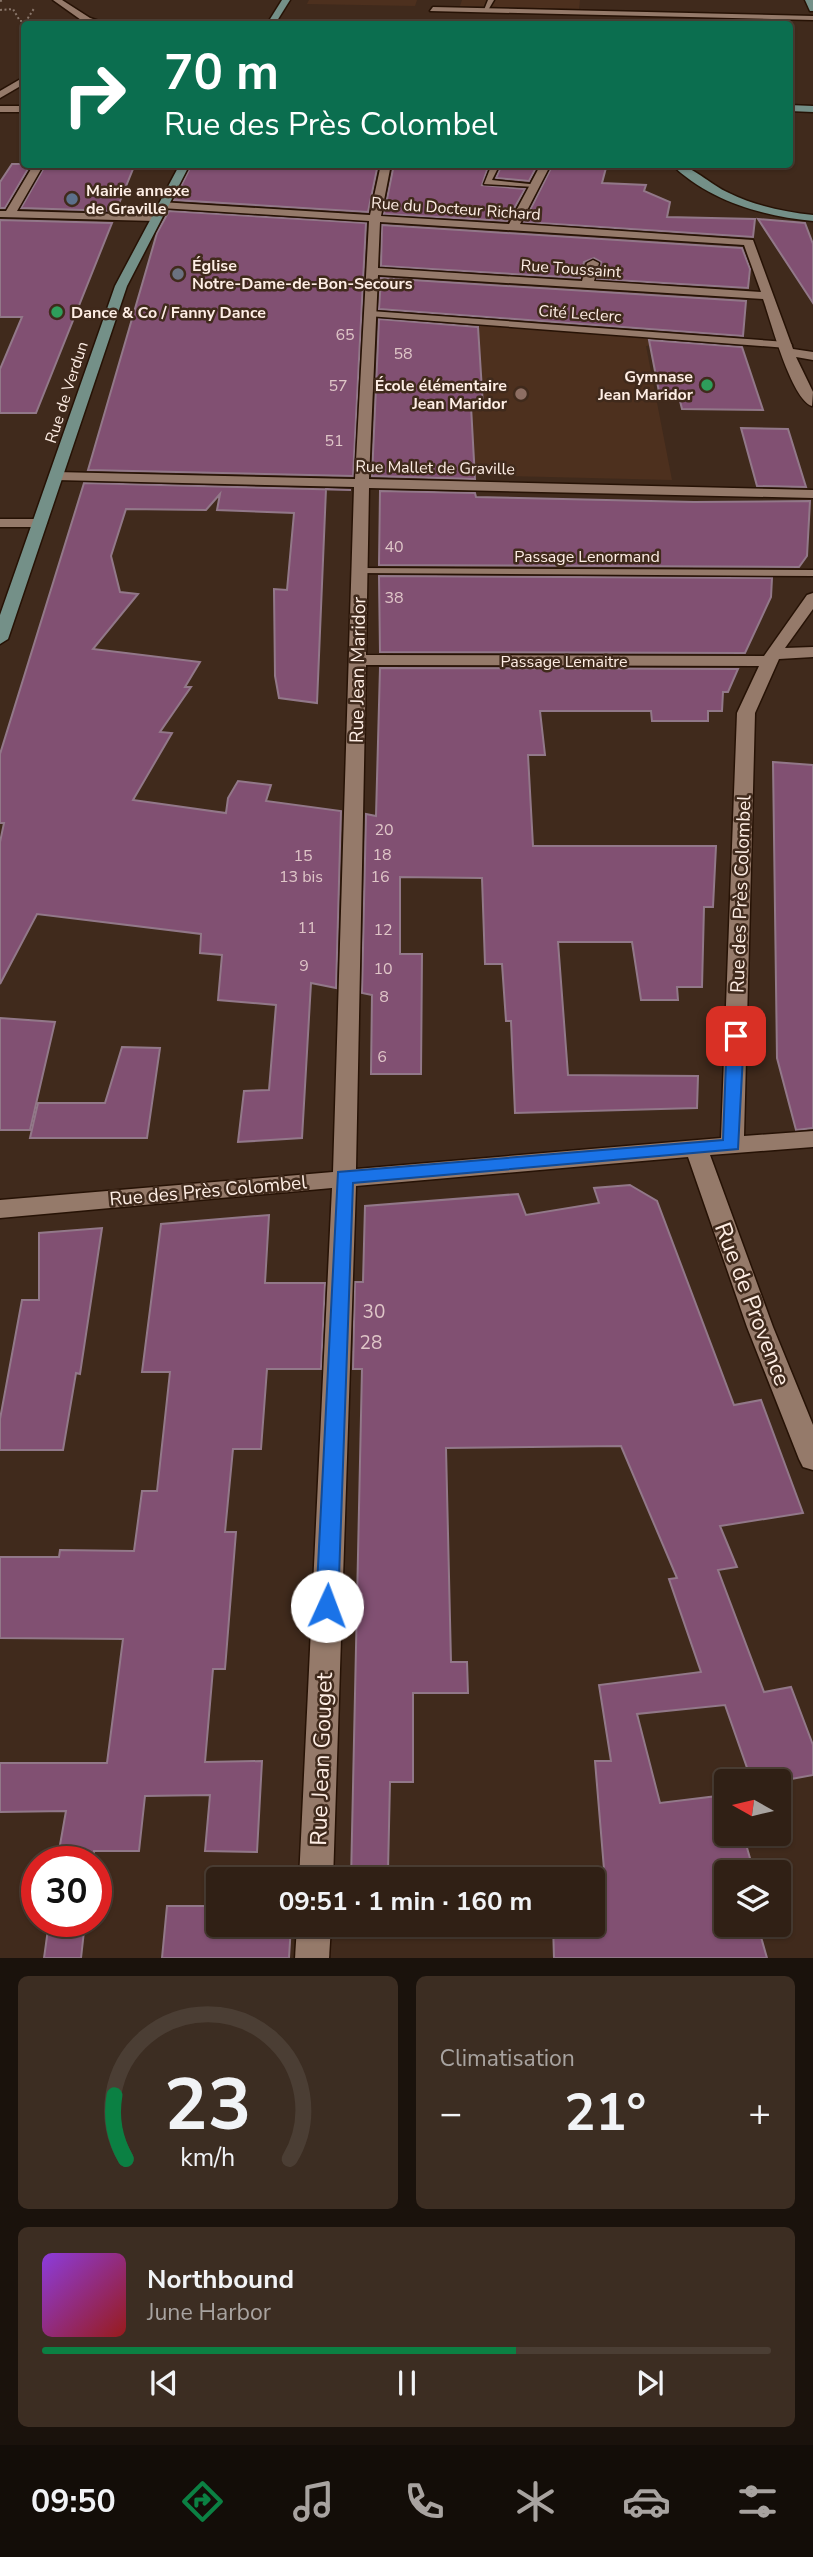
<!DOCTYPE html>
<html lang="fr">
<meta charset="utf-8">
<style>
:root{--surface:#302015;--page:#3c2d22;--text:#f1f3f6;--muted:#a8a3a0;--line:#4b3e34;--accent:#0b8043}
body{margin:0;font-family:"Nunito Sans",sans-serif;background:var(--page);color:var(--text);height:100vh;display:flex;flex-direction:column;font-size:26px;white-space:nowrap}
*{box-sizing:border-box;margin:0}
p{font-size:23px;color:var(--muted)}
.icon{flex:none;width:38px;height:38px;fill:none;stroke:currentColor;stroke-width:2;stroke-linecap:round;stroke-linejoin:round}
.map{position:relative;height:1958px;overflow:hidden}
.drawer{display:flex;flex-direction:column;gap:18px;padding:18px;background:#1a120c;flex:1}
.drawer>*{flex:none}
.banner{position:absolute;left:21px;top:21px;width:772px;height:147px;border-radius:7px;box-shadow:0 2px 5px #0004,0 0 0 2px var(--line);background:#0b6e4f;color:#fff;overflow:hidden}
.needle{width:46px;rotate:278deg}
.fabs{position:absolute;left:714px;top:1769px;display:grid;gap:14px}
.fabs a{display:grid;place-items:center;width:77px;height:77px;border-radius:7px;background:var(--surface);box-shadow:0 2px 5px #0004,0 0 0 2px var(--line);font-size:35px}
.speed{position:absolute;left:21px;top:1846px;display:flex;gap:14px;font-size:35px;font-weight:700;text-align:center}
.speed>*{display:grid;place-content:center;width:91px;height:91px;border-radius:50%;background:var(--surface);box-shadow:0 2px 5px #0004,0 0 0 2px var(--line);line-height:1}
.speed .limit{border:10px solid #d22;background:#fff;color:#111}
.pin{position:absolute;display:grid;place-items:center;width:60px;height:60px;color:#fff;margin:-30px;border-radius:14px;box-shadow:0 4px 10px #0006}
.me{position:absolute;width:77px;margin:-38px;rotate:2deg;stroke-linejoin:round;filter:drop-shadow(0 0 5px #0008)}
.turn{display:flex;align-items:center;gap:24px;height:147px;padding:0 28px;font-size:32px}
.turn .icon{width:91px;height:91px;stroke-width:2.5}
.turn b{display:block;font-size:49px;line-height:60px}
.big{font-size:52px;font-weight:700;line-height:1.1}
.drawer .tile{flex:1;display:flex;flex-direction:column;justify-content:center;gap:10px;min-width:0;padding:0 24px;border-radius:10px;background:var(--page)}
.drawer .dial{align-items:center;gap:0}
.dial svg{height:182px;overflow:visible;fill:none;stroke:var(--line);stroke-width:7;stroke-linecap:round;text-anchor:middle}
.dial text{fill:var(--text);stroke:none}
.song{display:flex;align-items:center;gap:21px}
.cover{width:84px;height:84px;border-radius:10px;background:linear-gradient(135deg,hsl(270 70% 55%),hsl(0 70% 35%))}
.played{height:7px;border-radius:4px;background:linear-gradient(90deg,var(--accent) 65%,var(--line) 65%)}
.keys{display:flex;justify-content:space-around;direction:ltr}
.heat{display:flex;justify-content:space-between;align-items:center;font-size:38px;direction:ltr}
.drawer .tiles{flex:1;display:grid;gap:18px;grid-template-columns:1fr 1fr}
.tile:last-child{grid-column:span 2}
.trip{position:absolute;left:206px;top:1867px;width:399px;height:70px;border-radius:7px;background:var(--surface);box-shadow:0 2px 5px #0004,0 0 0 2px var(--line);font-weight:700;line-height:70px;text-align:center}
.menu{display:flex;height:112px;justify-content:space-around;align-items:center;background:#130d08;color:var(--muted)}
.menu .icon{width:49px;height:49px}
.menu .on{color:var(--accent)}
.menu b{font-size:32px;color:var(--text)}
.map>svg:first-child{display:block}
.built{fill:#4d301e}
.building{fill:#815072;stroke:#927889;stroke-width:2}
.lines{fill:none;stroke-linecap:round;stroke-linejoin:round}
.lane-casing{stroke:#261205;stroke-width:3}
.street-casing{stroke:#261205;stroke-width:3}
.secondary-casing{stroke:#261205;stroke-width:3}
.path{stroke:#89766a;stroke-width:2;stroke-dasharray:2 2.5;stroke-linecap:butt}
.lane{fill:#957a6a;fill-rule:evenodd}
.street{fill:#957a6a;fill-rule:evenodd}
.secondary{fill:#749088;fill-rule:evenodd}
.route{fill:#1a73e8;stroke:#114b97;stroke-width:2}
.service-dot{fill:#5c6f8a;stroke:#402a1c;stroke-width:2.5}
.worship-dot{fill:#6b7280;stroke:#402a1c;stroke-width:2.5}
.leisure-dot{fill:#2e9e5b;stroke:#402a1c;stroke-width:2.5}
.education-dot{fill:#8d6e63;stroke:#402a1c;stroke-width:2.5}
.labels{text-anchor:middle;stroke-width:5;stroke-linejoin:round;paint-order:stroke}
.far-poi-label{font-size:16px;font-weight:bold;fill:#feeee5;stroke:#402a1c;text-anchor:start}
.far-street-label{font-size:16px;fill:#feeee5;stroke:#402a1c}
.number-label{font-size:16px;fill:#dfc6c8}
.street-label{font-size:19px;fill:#feeee5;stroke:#402a1c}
.near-number-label{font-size:19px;fill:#dfc6c8}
.near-street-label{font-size:23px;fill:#feeee5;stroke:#402a1c}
</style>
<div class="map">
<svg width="813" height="1959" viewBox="0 0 813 1959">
<rect width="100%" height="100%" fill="#402a1c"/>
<g class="built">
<path d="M309,0H417L415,6L307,4Z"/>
<path d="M462,0H580L579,9L460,6Z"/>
<path d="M390,319L659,338V345L646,346L672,480L385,473Z"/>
</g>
<g class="building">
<path d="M12,164H31L5,208H0V182Z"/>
<path d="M46,164H135L116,211L21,208Z"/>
<path d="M192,164H378L368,212L174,200Z"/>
<path d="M394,164H489L482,185L525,189L507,221L384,214Z"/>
<path d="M502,164H538L529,181L496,178Z"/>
<path d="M553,164H607L602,183L646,185L644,191L670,202L667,217L755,219L753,237L524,222Z"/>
<path d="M169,211L366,223L353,476L88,470L157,233Z"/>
<path d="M758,219L805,223L813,244V303Z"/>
<path d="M0,220L112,223L36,413H0V369L22,317H0Z"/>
<path d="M382,225L742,248L750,269L748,288L597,279L601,262L594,258L584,262L580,278L381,266Z"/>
<path d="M381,278L746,301L743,336L379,309Z"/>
<path d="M379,319L478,327L483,406H471L475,479L372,476Z"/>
<path d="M649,340L742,347L763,410L682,409L679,397H660Z"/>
<path d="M741,428L788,429L806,487L757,486Z"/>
<path d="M84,483L351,490L326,489L317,703L279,698L275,676L274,589L287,590L294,513L217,510L220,494L206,510L126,509L111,556L120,592L138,594L93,649L200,662L185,687H191L160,732L172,733L133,800L226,813L228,798L238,781L271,785L266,801L341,811L336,988L311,983L302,1138L238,1142L244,1091L269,1090L276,1005L218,1000L222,955L200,953L201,934L37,914L0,984V842L4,823H0V754Z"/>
<path d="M380,491L475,493L476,497L694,502L810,501L807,556L799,567L379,565Z"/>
<path d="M379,576L772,578L771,597L745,653L380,652Z"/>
<path d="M380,668L738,669L728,692H723L722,711H708V721H652L651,711H540L545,755H528L533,846H716L713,907H704L702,987H677L678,1000H641L632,942H558L568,1075L698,1076L697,1108L515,1113L511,1021H506L502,964H485L482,878L400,877V954H422L421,1074H371L372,995L362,993L366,814L376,816Z"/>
<path d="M773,762L813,765V1128L796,1130L777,1058Z"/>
<path d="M0,1018L55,1022L30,1130H0Z"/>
<path d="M122,1047L160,1048L147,1138H30L38,1103H105Z"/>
<path d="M630,1185L657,1201L734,1405L761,1400L803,1513L720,1526L737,1567L718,1570L764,1692L791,1687L813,1745V1775L775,1782H752L725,1705L637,1714L660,1803L726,1795V1834H743L754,1872H726V1925H769L772,1935L761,1937L767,1958H554L553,1925H593V1880H551V1870L604,1869L595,1761H611L599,1685L701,1672L669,1579L677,1578L621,1446L446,1448L451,1662H467L468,1693H413V1782H390L388,1871H432L433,1880H351L362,1369H353L355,1282H363L365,1206L518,1194L526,1215L599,1203L594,1188Z"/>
<path d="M269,1215L265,1283H325L321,1369H267L261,1449H233L225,1532H236L225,1669H213L205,1762L262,1761L257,1852L205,1851L210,1795L145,1796L139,1851H94L93,1862H57L66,1811L0,1812V1763H107L123,1639L0,1638V1557H59L60,1550L134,1551L142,1491H157L170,1372H142L161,1224Z"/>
<path d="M102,1228L80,1374L76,1373L63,1450H0V1419L22,1300H39V1233Z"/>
<path d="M167,1906H219V1925H291L289,1958H162Z"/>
<path d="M49,1922H85L81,1958H44Z"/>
</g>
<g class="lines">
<defs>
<g id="lane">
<path d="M488,0H494L487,12L484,10Z"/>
<path d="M492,164H500L492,180L539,185L535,187L484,184Z"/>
<path d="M371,311L787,342L792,345L787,348L368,316L366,314Z"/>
<path d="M360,568L813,570V576L356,573L354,571Z"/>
</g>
<g id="street">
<path d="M53,0H62L90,18L108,24L84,22Z"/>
<path d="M433,7L813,16V20L430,11Z"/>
<path d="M24,77V84L0,98V91Z"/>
<rect x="0" y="106" width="24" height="6"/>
<path d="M34,164H44L17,211L155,215L160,218L155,221L0,217V211H6Z"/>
<path d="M381,164H391L381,216L509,224L541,164H551L520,224L753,240L793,349L813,352V360L796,357L813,392L812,406C791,399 771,321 763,299L378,275L369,479L813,490V498L369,488L366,655L764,656L807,595L813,593V609L785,648L813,647V657L779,659L755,713L744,1136L813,1131V1147L710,1155L773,1327L813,1425V1470L803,1467L799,1459L747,1327L688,1157L356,1186L333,1880H299L332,1188L0,1218V1200L333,1172L354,487L56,480L49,476L56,472L355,479L369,221L161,208L156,205L161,202L370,215ZM380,222L744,245L761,292L594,281L599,263L593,260L587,263L582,281L378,268ZM366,665L759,666L737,713L721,1138L356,1169Z"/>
<path d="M0,519H40L47,523L40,527H0Z"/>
<path d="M297,1925H331L329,1959H295Z"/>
</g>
<g id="secondary">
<path d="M282,0H290L275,24H267Z"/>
<path d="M805,0H813V11H810Z"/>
<path d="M789,105L813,106V112L789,111Z"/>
<path d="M180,164H190L127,286L8,639L0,644V615L115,286Z"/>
<path d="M671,164C692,164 710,185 729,193C756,206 784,212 813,215V221C762,216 709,201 671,164Z"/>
</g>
</defs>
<use href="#lane" class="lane-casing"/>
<use href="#street" class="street-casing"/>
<use href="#secondary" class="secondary-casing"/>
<g class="path">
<path d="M0,1L4,0"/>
<path d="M0,10L13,9L20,21H26L35,7"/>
</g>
<use href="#lane" class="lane"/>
<use href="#street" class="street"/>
<use href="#secondary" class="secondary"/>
</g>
<path class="route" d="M736,1030L744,1036L738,1149L353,1183L338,1606L335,1613L327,1616L319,1613L316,1606L338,1172L723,1140L727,1036Z"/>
<circle class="service-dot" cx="72" cy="199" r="7"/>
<circle class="worship-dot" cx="178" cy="274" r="7"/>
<g class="leisure-dot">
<circle cx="57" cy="312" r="7"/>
<circle cx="707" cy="385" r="7"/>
</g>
<circle class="education-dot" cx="521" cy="394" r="7"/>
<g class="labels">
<g class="far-poi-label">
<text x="86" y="196">Mairie annexe<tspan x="86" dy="18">de Graville</tspan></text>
<text x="192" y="271">Église<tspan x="192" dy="18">Notre-Dame-de-Bon-Secours</tspan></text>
<text x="71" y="318">Dance &amp; Co / Fanny Dance</text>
<text x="693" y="382" text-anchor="end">Gymnase<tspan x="693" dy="18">Jean Maridor</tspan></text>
<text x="507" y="391" text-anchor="end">École élémentaire<tspan x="507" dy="18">Jean Maridor</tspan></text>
</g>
<g class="far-street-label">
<text transform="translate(456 208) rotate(4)" y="6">Rue du Docteur Richard</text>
<text transform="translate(571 268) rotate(4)" y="6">Rue Toussaint</text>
<text transform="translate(580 313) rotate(4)" y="6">Cité Leclerc</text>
<text transform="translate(66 392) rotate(-72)" y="6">Rue de Verdun</text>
<text transform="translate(435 467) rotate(1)" y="6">Rue Mallet de Graville</text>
<text x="587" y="562">Passage Lenormand</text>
<text x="564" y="667">Passage Lemaitre</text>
</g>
<g class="number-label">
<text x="345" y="340">65</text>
<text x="403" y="359">58</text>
<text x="338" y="391">57</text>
<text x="334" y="446">51</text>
<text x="394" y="552">40</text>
<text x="394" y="603">38</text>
<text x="384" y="835">20</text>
<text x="382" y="860">18</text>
<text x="303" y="861">15</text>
<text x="301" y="882">13 bis</text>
<text x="380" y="882">16</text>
<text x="307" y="933">11</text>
<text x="383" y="935">12</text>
<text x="304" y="971">9</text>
<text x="383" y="974">10</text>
<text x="384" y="1002">8</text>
<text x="382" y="1062">6</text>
</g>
<g class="street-label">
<text transform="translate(357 670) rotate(-89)" y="7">Rue Jean Maridor</text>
<text transform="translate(740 894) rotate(-88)" y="7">Rue des Près Colombel</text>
<text transform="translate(208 1190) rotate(-5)" y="7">Rue des Près Colombel</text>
</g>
<g class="near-number-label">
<text x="374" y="1318">30</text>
<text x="371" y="1349">28</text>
</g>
<g class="near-street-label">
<text transform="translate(753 1304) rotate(69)" y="8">Rue de Provence</text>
<text transform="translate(321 1759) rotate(-88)" y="8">Rue Jean Gouget</text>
</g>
</g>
</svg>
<div class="fabs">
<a><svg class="needle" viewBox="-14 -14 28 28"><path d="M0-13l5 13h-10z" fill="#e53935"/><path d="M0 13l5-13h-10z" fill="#a8a3a0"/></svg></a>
<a><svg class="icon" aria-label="layers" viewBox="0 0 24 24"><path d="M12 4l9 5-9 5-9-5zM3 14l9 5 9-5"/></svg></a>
</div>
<div class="speed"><div class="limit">30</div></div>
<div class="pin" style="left:736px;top:1036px;background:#d93025"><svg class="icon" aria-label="arrive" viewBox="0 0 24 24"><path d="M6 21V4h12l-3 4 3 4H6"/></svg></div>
<svg class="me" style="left:327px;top:1606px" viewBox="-20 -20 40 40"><circle r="19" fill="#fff"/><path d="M0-13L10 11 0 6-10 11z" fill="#1a73e8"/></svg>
<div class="trip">09:51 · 1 min · 160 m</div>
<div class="banner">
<div class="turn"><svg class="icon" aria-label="right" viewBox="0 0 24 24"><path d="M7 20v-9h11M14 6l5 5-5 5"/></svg><div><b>70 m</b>Rue des Près Colombel</div></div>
</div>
</div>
<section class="drawer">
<div class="tiles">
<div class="tile dial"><svg viewBox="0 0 100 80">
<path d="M14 69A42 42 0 1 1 86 69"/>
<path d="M14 69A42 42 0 0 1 9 41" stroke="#0b8043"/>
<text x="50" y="56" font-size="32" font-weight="700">23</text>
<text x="50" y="72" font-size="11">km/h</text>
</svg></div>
<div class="tile"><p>Climatisation</p>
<div class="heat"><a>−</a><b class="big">21°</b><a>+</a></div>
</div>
<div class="tile">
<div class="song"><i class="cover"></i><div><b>Northbound</b><p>June Harbor</p></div></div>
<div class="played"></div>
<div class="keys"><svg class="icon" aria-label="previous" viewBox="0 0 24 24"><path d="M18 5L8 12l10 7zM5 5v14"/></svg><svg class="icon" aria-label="pause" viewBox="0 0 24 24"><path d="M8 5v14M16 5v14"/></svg><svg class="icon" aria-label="next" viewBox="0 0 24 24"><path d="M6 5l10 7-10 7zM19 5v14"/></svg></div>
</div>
</div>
</section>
<nav class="menu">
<b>09:50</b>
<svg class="icon on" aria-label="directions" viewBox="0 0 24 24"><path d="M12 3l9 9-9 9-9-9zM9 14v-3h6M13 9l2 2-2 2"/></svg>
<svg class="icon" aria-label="music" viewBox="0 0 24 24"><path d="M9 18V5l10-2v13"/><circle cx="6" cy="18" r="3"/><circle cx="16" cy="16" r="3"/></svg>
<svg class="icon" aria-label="phone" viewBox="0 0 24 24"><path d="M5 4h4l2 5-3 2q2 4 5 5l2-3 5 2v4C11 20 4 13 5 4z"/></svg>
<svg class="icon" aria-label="climate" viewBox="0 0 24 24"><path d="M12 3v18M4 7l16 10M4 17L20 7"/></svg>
<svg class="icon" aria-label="car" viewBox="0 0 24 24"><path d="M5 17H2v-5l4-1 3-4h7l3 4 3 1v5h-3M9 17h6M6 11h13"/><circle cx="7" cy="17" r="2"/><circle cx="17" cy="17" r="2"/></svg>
<svg class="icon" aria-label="filters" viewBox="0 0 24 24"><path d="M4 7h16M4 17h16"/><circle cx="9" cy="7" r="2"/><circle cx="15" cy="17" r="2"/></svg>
</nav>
